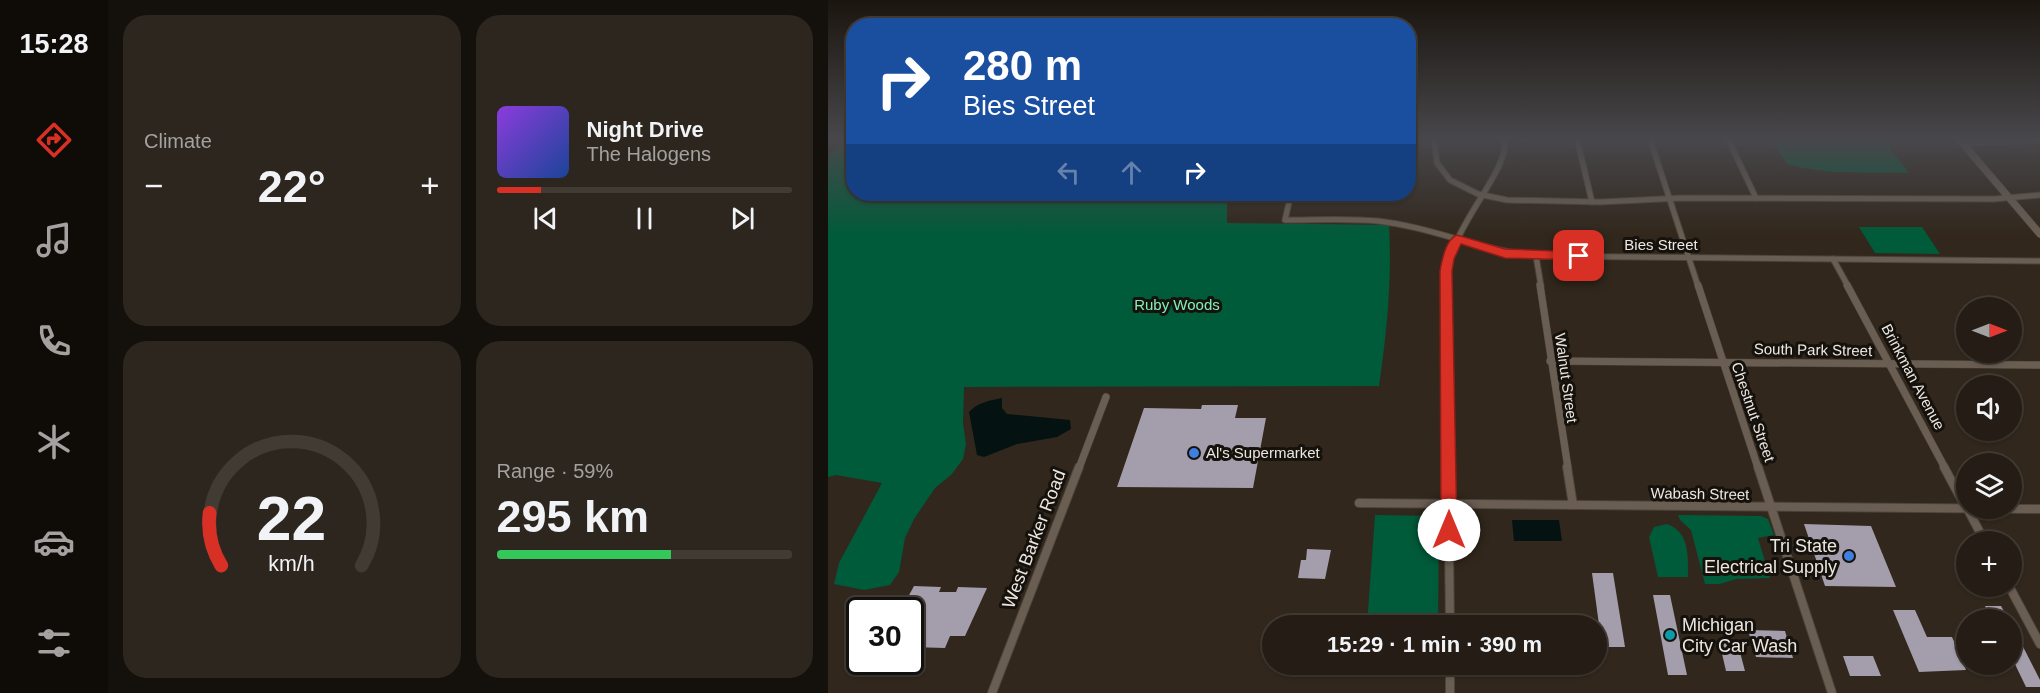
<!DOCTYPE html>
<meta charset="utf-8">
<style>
:root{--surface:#251d15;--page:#2d261e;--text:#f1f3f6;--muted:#a3a2a0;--line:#423b34;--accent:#d93025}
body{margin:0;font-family:Helvetica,sans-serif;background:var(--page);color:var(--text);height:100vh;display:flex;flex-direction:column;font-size:22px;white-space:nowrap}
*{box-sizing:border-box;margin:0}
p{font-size:20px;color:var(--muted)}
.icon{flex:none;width:33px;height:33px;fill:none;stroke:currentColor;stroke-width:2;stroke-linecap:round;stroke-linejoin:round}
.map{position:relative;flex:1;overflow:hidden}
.side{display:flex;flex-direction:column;gap:15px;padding:15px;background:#14100c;width:720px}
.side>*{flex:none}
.top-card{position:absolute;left:18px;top:18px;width:570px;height:183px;border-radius:24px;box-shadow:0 2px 4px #0004,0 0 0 2px var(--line);background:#1a4fa0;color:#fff;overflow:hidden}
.needle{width:39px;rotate:90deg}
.buttons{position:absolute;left:1128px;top:297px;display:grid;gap:12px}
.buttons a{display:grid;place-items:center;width:66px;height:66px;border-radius:50%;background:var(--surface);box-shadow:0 2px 4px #0004,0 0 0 2px var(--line);font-size:30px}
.speed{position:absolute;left:18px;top:597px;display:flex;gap:12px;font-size:30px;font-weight:700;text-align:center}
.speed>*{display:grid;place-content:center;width:78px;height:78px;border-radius:50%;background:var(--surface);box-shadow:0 2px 4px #0004,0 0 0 2px var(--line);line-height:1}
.speed .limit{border:3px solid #111;border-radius:9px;background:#fff;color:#111}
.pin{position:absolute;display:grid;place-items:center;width:51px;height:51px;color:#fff;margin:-26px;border-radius:12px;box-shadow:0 3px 9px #0006}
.me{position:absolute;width:66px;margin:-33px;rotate:0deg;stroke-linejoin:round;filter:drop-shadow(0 0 4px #0008)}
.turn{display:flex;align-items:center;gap:21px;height:126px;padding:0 18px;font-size:27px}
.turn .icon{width:78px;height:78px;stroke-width:2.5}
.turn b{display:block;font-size:42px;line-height:51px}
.lanes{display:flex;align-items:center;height:57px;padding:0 18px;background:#0003;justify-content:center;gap:30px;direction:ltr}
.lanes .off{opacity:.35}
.big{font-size:45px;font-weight:800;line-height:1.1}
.side .widget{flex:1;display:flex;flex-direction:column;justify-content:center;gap:9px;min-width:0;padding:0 21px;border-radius:24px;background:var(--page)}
.side .dial{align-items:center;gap:0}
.dial svg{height:156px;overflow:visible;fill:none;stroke:var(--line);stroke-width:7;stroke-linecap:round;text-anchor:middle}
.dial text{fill:var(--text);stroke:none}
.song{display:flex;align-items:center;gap:18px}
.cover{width:72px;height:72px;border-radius:9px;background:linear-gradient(135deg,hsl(270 70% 55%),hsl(220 70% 35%))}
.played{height:6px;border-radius:3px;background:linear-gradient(90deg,var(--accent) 15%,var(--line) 15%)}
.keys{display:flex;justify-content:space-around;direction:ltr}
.heat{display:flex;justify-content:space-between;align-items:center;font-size:33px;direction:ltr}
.charge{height:9px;border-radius:4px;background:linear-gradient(90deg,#34c759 59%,var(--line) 0)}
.side .tiles{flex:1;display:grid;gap:15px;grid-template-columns:repeat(2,1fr)}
.trip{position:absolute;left:434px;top:615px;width:345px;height:60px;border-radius:30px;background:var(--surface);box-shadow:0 2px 4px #0004,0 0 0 2px var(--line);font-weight:800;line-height:60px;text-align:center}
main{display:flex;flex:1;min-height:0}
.dock{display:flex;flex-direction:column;width:108px;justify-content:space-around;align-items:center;background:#0f0c08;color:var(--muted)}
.dock .icon{width:42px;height:42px}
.dock .current{color:var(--accent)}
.dock b{font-size:27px;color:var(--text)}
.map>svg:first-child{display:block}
.green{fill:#005b3a}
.water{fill:#051212}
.building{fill:#a39dac}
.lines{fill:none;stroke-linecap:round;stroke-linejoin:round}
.minor-far2-casing{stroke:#4b443a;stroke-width:7}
.minor-far1-casing{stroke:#4b443a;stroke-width:8}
.minor-casing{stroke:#4b443a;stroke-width:10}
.tertiary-casing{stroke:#4b443a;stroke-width:8}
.minor-far2{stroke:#6a5e53;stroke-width:5}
.minor-far1{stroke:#6a5e53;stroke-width:7}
.minor{stroke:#6a5e53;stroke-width:8}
.tertiary{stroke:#6a5e53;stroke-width:7}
.route{fill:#d93025;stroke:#8d1f18;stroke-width:1.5}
.shop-dot{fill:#3f7fe0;stroke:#15110c;stroke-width:2}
.culture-dot{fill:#0f9aa8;stroke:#15110c;stroke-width:2}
.labels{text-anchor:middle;stroke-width:6;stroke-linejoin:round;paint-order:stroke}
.street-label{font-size:15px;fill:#eee7e0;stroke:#15110c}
.park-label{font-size:15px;fill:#81efb8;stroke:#15110c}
.poi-label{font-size:15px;fill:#eee7e0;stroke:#15110c;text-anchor:start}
.near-street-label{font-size:18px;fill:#eee7e0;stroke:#15110c}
.near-poi-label{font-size:18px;fill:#eee7e0;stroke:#15110c;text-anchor:end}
</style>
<main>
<nav class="dock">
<b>15:28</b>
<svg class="icon current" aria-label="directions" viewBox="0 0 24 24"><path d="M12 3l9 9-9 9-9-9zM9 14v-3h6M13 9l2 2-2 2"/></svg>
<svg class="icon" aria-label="music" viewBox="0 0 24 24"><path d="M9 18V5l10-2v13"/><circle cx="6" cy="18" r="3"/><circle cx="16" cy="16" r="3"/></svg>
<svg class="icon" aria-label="phone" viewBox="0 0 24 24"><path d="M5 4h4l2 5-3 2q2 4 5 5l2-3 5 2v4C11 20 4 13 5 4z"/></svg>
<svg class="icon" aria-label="climate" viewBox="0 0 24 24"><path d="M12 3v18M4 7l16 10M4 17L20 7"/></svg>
<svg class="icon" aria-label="car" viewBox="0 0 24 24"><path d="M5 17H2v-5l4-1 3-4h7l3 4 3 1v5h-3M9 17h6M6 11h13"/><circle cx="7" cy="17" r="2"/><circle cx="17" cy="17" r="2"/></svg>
<svg class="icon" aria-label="filters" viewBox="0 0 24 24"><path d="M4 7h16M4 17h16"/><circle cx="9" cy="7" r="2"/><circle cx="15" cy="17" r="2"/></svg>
</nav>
<section class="side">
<div class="tiles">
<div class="widget"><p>Climate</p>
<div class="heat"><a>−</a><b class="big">22°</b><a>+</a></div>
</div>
<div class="widget">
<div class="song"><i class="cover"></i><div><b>Night Drive</b><p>The Halogens</p></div></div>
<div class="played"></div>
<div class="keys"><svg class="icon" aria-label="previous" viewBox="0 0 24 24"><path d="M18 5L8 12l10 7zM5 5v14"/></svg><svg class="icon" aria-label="pause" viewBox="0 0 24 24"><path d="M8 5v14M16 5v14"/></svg><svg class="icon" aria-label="next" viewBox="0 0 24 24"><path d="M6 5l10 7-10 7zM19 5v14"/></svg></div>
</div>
<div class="widget dial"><svg viewBox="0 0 100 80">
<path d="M14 69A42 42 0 1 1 86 69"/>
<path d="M14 69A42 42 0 0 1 8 42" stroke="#d93025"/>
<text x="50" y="56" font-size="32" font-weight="700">22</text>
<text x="50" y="72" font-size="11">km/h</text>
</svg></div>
<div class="widget"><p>Range · 59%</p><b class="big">295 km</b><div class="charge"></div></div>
</div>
</section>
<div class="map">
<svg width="1212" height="693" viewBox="0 0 1212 693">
<rect width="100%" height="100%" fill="#31271c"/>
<g class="green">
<path d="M17,139H25L26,194H399V223L561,225C564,280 559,332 551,386L136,387L135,423L138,444L135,459L124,474L107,488L86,519L77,538L71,572L62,585L36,590L6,584L11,563L54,483L8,475L0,477V156Z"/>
<path d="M942,139H1060L1064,151L1081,173C1040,172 998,175 959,164Z"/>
<path d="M1031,227H1094L1112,254L1047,253Z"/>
<path d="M547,515L611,516L610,625H539Z"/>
<path d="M850,515L933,516L940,519L946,535L930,538L942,578L908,579L892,584H877L863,530L852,520Z"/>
<path d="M839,524C862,532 860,557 860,577H830L821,537L826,527Z"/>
<path d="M536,665H609V677L536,676Z"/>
</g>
<g class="water">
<path d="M174,398V408L179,414L242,420L243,429L229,437L189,444L156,457L149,455L141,412C150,402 161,401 174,398Z"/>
<path d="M684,520H731L734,541H686Z"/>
</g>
<g class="building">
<path d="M374,405H410L407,418H438L425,488L289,487L316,408L373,409Z"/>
<path d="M976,524L1043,526L1068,587L997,586Z"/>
<path d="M479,549L503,550L497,579L470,578L473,560H478Z"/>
<path d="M764,573H785L797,647H774Z"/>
<path d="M86,586L113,587L111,592H128L130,587L159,588L137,636H122L117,648L82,647V610H73Z"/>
<path d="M825,595H842L859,675H840Z"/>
<path d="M1157,606H1173L1181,620H1164Z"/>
<path d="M1065,610H1087L1099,637H1124L1130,650H1138V665H1136L1138,670L1091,672Z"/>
<path d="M1184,625L1212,680V687H1198L1184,658Z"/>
<path d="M920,630L957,631L965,658L928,657Z"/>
<path d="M891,641H909L917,671H898Z"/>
<path d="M1015,656H1045L1053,676H1022Z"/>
<path d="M667,664H688L689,675H667Z"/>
</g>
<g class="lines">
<defs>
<g id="minor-far2">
<path d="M606,139L609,163L622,180L650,194L679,200L772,202L853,198L1166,199L1212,195"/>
<path d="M749,139L764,202"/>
<path d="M822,139L870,286"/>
<path d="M900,139L928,198"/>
<path d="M1135,143L1212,140"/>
<path d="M463,194L457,220C487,220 520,218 550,221C604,227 654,251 708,256L1212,261"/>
<path d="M708,256L713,286"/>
<path d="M1005,259L1020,286"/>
<path d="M618,286C618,242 651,206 670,168L676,153L677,139"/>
</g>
<g id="minor-far1">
<path d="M618,285L620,468"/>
<path d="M712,285L740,468"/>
<path d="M870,285L930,468"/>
<path d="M1019,285L1117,468"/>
<path d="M722,361L1212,365"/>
<path d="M251,468L278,397"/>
</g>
<g id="minor">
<path d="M620,467L622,626"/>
<path d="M739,467L745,505"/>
<path d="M930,467L1004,693"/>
<path d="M1116,467L1138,508"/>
<path d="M531,503L1212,509"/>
<path d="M1139,508L1157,542"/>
<path d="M1181,586L1212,644"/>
<path d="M622,664V693"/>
<path d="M164,693L251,467"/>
</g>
<path id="tertiary" d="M1131,139L1212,234"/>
</defs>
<use href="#minor-far2" class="minor-far2-casing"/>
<use href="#minor-far1" class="minor-far1-casing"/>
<use href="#minor" class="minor-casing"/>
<use href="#tertiary" class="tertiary-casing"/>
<use href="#minor-far2" class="minor-far2"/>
<use href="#minor-far1" class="minor-far1"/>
<use href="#minor" class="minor"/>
<use href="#tertiary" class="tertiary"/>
</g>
<linearGradient id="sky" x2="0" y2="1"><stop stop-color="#1b150f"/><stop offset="0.59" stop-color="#48474b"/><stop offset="1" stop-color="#48474b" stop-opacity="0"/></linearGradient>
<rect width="1212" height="236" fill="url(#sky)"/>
<path class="route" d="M629,235L677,249L751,252L757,256L751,260L677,258L633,244L626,259L624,271L629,530L627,535L621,538L615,535L613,530L612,271C614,259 618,239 629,235Z"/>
<g class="shop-dot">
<circle cx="366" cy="453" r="6"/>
<circle cx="1021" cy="556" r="6"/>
</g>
<circle class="culture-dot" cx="842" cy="635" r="6"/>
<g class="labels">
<g class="street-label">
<text x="833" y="250">Bies Street</text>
<text transform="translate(985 350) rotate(1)" y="5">South Park Street</text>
<text transform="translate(1085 377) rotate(62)" y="5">Brinkman Avenue</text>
<text transform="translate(738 378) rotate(82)" y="5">Walnut Street</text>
<text transform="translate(925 412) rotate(71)" y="5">Chestnut Street</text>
<text transform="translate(872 494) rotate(1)" y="5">Wabash Street</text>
</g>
<g class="park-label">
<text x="349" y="310">Ruby Woods</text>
</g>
<g class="poi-label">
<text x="378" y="458">Al's Supermarket</text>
</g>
<g class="near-street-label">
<text transform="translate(206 539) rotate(-69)" y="6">West Barker Road</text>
</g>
<g class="near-poi-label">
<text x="1009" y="552">Tri State<tspan x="1009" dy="21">Electrical Supply</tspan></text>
<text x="854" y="631" text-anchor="start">Michigan<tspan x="854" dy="21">City Car Wash</tspan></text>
</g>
</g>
</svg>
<div class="buttons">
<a><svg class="needle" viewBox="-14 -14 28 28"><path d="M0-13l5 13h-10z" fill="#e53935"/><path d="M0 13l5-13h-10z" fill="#a3a2a0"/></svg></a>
<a><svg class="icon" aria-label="sound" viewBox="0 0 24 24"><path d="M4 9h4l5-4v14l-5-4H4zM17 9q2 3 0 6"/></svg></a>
<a><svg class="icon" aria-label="layers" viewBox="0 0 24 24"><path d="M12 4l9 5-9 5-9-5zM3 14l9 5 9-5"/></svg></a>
<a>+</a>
<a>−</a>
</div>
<div class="speed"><div class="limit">30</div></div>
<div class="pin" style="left:751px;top:256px;background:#d93025"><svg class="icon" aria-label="arrive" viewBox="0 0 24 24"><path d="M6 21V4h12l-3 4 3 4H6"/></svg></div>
<svg class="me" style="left:621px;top:530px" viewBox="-20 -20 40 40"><circle r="19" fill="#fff"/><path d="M0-13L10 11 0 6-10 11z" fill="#d93025"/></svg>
<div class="trip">15:29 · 1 min · 390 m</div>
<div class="top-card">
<div class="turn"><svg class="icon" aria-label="right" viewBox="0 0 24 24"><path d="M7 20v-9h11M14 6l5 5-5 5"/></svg><div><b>280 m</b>Bies Street</div></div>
<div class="lanes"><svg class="icon off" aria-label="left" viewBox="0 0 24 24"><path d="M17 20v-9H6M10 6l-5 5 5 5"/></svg><svg class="icon off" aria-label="ahead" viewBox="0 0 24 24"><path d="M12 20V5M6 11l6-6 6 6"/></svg><svg class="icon" aria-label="right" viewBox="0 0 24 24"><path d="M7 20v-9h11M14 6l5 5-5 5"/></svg></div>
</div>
</div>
</main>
